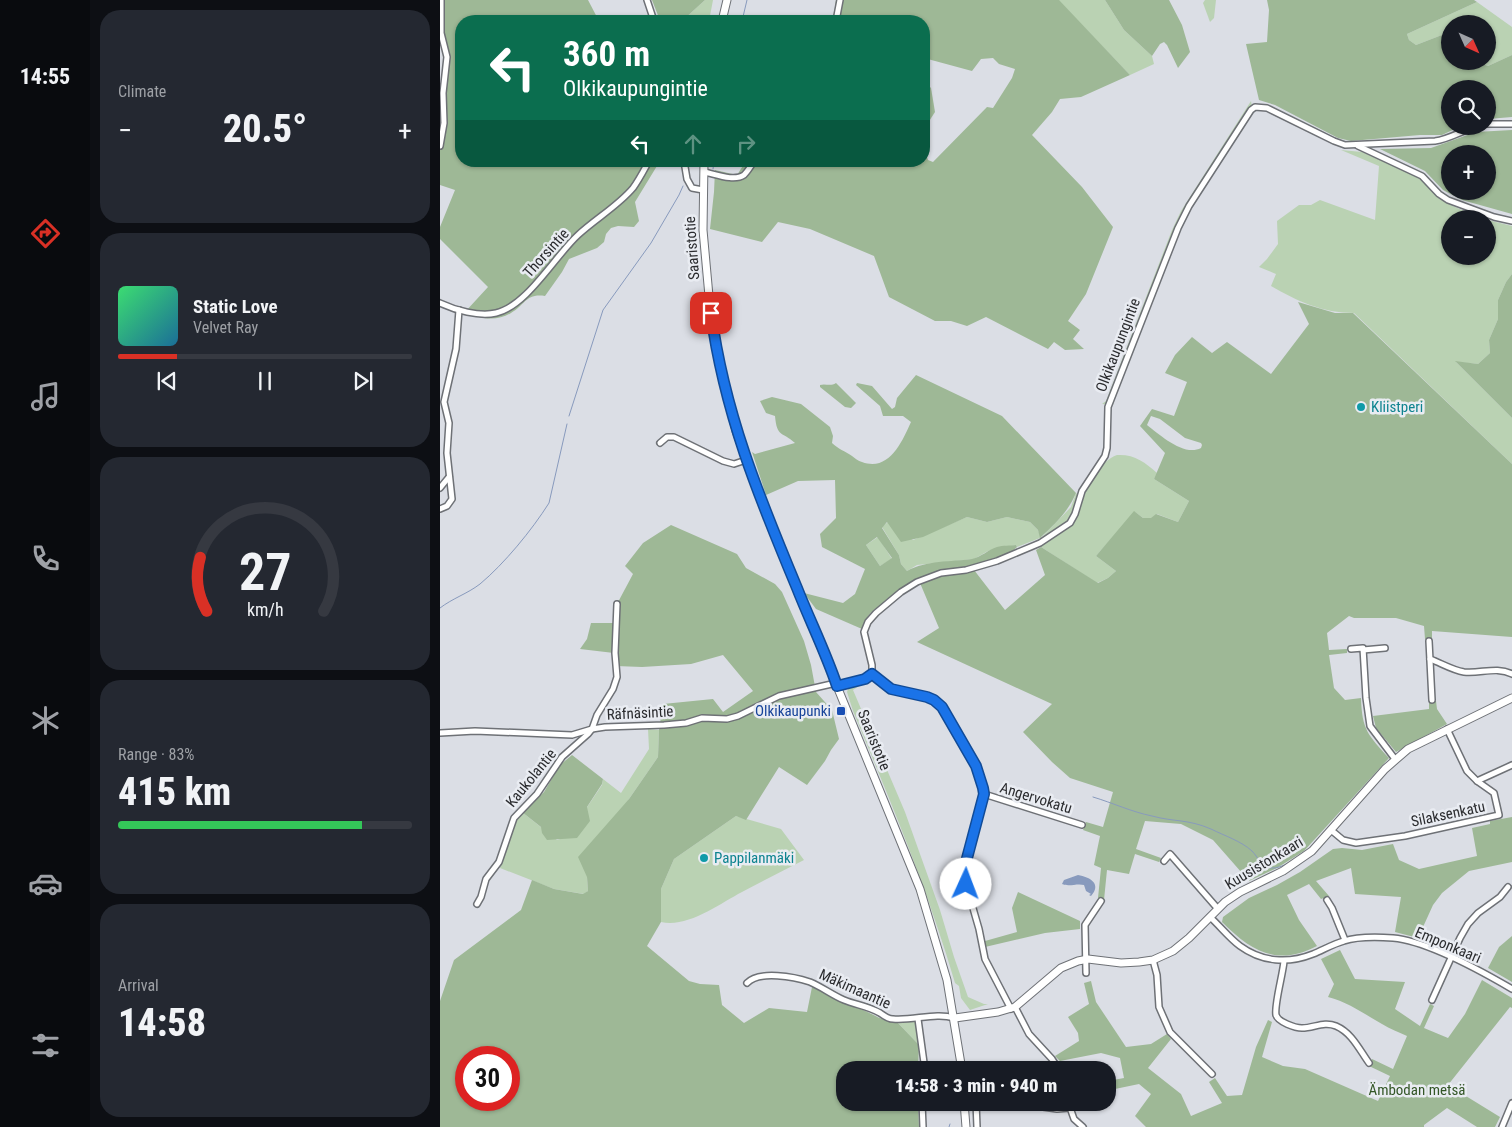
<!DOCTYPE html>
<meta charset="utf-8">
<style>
:root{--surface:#171b24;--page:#242831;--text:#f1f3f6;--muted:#9ea1a6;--line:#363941;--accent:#d93025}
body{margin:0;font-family:"Roboto Condensed",sans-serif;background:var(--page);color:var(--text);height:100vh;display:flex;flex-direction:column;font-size:19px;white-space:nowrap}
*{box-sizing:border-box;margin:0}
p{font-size:16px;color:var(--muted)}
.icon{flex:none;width:28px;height:28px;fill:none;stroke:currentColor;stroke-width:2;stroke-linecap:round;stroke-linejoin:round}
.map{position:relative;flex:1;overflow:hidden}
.panel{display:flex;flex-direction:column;gap:10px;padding:10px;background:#0d0f14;width:350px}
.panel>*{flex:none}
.guide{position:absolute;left:15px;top:15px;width:475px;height:152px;border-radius:20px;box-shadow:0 1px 4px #0004;background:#0b6e4f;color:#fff;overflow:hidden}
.needle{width:32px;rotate:135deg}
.tools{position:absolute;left:1001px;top:15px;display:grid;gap:10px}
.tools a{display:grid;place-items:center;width:55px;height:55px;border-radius:50%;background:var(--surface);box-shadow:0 1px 4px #0004;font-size:25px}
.speed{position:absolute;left:15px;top:1046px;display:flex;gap:10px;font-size:25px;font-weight:700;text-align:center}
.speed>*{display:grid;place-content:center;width:65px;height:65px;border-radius:50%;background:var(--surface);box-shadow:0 1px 4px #0004;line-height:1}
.speed .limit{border:8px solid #d22;background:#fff;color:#111}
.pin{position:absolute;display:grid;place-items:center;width:42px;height:42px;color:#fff;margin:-21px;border-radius:10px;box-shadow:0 2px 8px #0006}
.me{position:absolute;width:55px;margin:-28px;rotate:2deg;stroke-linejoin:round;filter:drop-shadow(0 0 4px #0008)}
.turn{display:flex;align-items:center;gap:18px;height:105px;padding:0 25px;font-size:22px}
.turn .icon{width:65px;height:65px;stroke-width:2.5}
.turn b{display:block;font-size:35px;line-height:42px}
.lanes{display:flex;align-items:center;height:48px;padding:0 25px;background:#0003;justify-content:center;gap:25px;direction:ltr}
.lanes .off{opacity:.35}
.big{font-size:38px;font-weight:800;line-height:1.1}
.panel .card{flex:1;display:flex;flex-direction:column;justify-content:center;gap:8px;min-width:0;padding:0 18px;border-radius:20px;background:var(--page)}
.panel .dial{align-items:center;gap:0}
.dial svg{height:130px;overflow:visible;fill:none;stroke:var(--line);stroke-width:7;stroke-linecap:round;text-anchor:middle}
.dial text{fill:var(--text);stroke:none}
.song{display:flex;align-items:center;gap:15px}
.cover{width:60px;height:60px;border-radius:8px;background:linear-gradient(135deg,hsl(140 70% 55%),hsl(200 70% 35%))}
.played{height:5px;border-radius:2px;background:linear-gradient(90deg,var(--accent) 20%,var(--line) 20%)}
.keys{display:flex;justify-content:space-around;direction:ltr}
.heat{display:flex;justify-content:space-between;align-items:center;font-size:28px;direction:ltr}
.charge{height:8px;border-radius:4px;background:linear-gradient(90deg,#34c759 83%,var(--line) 0)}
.trip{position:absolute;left:396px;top:1061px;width:280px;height:50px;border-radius:20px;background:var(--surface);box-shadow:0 1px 4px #0004;font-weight:800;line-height:50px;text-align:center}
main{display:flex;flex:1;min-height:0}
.tabs{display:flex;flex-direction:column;width:90px;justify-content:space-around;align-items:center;background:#090b0e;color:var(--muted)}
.tabs .icon{width:35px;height:35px}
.tabs .current{color:var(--accent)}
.tabs b{font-size:22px;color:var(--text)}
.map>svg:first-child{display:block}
.green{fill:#bad2b3}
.forest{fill:#9eb896;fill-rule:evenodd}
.water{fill:#889abd}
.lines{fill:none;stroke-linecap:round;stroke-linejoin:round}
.stream{stroke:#889abd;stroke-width:1}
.street-casing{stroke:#6e7176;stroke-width:8}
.secondary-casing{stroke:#6e7176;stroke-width:9}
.street{stroke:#fff;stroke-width:5}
.secondary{stroke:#fff;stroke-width:7}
.route-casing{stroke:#114b97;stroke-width:12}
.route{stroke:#1a73e8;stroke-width:9}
.culture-dot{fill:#0f9aa8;stroke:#e9ecf2;stroke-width:2}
.transit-dot{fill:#1a4fb4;stroke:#e9ecf2;stroke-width:2}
.labels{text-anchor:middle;stroke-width:5;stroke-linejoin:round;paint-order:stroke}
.street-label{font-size:15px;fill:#2b2c2f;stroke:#e9ecf2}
.culture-label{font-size:15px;fill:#0d838f;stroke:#e9ecf2;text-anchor:start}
.transit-label{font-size:15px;fill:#164399;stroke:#e9ecf2;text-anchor:end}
.park-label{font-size:15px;fill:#335626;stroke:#e9ecf2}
</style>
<main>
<nav class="tabs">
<b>14:55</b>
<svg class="icon current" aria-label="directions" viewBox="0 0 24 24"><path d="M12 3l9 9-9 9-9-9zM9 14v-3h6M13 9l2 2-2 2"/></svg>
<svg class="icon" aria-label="music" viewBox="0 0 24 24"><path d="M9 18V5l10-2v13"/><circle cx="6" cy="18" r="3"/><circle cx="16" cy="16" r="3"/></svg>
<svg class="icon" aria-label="phone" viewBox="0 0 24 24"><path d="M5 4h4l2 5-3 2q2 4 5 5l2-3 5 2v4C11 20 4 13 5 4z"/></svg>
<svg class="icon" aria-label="climate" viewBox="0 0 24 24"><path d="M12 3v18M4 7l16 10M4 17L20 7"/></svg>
<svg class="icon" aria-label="car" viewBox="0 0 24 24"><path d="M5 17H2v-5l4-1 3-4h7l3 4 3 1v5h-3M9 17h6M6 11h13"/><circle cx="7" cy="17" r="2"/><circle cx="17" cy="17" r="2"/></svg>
<svg class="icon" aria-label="filters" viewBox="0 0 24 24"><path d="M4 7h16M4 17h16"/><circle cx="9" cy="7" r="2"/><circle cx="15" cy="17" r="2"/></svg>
</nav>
<section class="panel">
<div class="card"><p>Climate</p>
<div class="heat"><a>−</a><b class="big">20.5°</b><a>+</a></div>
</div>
<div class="card">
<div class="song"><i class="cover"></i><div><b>Static Love</b><p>Velvet Ray</p></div></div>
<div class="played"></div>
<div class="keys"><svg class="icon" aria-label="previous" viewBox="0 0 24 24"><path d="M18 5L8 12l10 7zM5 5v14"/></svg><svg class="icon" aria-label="pause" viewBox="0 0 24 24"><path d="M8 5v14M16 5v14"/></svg><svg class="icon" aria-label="next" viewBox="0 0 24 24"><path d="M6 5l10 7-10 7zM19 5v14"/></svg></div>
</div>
<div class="card dial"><svg viewBox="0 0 100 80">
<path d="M14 69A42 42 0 1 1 86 69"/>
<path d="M14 69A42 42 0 0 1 10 36" stroke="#d93025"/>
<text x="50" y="56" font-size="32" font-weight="700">27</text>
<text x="50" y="72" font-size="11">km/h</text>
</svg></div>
<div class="card"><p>Range · 83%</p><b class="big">415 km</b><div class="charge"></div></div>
<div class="card"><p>Arrival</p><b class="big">14:58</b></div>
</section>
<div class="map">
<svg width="1072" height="1127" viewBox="0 0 1072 1127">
<rect width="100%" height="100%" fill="#dbdee5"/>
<g class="green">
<path d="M265,0H273L269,21H242Z"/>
<path d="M618,0H665L684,30L712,56L714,64L690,75Z"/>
<path d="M765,0H776L774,18L770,22L763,3Z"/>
<path d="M1037,2L1072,27V55L1048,66L1034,61H1048V24H1010V36L1007,33L976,45L969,40L967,34Z"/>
<path d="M811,101L813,113L750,210L738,232L678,387L673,405L662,404L666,401L732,230L741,211Z"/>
<path d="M901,150L922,152L978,177L1000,199L1013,206L1042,219H1010V256H1048V220L1072,226V274L1066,282L1058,300V319L1049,340L1050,353L1038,364L1016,362L1072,418V464L914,313C883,313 857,301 831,286L836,274L819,267L827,259L838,244L837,221L859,205H871L880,200L935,220L939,166Z"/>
<path d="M677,455C694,454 705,462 717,473L714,479L749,501L738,522L717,514L712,518H703L695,512L656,556L676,571L668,578L657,583L601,547L600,538L577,547L576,545L548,551L534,559L477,565L467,571L461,564L459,555L442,527L448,522L473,540L527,517L547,522L567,517L590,522L598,530L601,538L631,507L636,493L642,498C650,483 660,461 677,455Z"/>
<path d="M438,537L452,559L440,566L426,545Z"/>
<path d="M419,686L413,690L465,812L500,910L514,957L528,997L544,1004H548L530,1010L521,998L519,986L515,983C488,890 450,800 413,711L407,692L408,689Z"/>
<path d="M208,729L219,730L218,757L189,799L147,877L148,891L144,894L114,889L60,868C65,847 70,829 82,812L117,840L127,837L162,785L163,779L181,793L209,749Z"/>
<path d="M296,816L341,829L364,860C343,871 322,881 302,892C279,904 248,928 221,922V889L234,859Z"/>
<path d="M475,1020L479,1045L457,1022Z"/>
</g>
<g class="forest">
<path d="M1,0H148L159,21H21V161H220L195,202L199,221L194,227L178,226L171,228L166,234L164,242L157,248L129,259L122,272L105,296C86,293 85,305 71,313C57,322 39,319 25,312L48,287L0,239V227L15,190L0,185V146L6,68L1,33Z"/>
<path d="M212,0H265L242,21H232L219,18Z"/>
<path d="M396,0H619L690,75L641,97L620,99L612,112L592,135L642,187L673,227L646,294L628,321L640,330L633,339L644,349L625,350L614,342L608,349L546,317L527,326L511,321H495L449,297L434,256L370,229L338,222L322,242L270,229L274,192L275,170L297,175L306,161H484V149L488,160L493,162L547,107L553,108L572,78L575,69L559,64L553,58L541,59L532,71L484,58V21H393Z"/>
<path d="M665,0H729L742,25L750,52L738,68L727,45L724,42L720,44L712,56L684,30Z"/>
<path d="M827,0H1034L1037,2L967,34L969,40L976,45L1007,33L1010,36V61H1034L1048,66L1072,55V117L1048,119V89H1010V126H1021L1002,135H980L911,141L898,138L835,105L819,100L806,44L827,42L829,10Z"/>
<path d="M484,81L491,88L495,112L484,129Z"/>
<path d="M1072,130V214L1022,200L1003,190L985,171L940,149L991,148L1036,132ZM1010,154H1048V191H1010Z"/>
<path d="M1072,274V418L1015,361L1038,364L1050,353L1049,340L1058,319V300L1066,282Z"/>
<path d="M858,302L895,313H913L1072,464V637L992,631V638L985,639L984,626L956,618H914L909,616L887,633L889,650L907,649V653L889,655L894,688L905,700L921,698C922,730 928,735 949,758L864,851L837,868L809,881L773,840L741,824L705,821L696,849L721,858L719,862L695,854L689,874L667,870L664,900L658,898L661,868L654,865L660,836L643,830L646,822L663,827L673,792L630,778L612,762L583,732L612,704L477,642L499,628L480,583L498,576L534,570L565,610L605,575L596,550L601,547L658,583L668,578L676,571L656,556L694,511L703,518H711L716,514L738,522L749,501L714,479L725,453L700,426L712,409L734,416L747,382L725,373L735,355L752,337L772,353L787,342L831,374L869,324ZM711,416L720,419L745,438L761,443L762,445L761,448C744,457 720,435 707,425Z"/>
<path d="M476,375L562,416L636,493C628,512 615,524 600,538L598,530L590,522L567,517L547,522L527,517L483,537L461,542L447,522L442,528L459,555L461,564L467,571C487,560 510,562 532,559C541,557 548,550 557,547C563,545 570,546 576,545L577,547C562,563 529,566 508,570C485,574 463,585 446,600C432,613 430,609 422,629L376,609L364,593L403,603L415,594L425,569L382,547L380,534L396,518L395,480L358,481L326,495L312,452L315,454L355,443C342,431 337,438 335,416L326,413L320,401L332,397L361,404L390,427L393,436L392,443C398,449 405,451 412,456C415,458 418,461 422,462C449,472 462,442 471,422L463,416H443L440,406L416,385L417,383L432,386L452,409L455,407L457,398ZM437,537L452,558L440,566L426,545Z"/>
<path d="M396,383L416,403L411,408L405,407L380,387V385C386,383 390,387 396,383Z"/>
<path d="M231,525L297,554L306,568L335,584L342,592L364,641L371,665L376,692L392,710L399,739L391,750L385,761L367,785L339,767L306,820L296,816L234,859L221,889V922L207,946L249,981L260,984L279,985L282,1005L304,1023L329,1008L367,1012L372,987C389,996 406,1003 423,1010C435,1015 443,1022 457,1022L479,1045L478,1070H405V1102L478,1103L479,1127H0V1001L14,960L81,910L92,880L114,889L143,894L148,891L147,877L138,857L189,799L218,757L219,730L223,704L273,699L283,712L313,691L283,655L251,664L202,667L176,666L174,653L140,649L147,639L151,623H176L177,604L193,574L185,566L203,543ZM26,1058H69V1100H26Z"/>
<path d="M989,701H996L997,709L1007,724L956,752L936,728L933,716L989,709Z"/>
<path d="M132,755L163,779L162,784L147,807L150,821L137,838L107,840L102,833L101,827L82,812L104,792L120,765Z"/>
<path d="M1072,817V862L1029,871L1002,893L993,905L978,938L955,932L961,897L915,894L911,868L876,881L889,896L881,899L869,884L847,895L859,920L877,946C837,967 811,951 782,922L783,917L809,898L837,885L860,872L893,849L902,848L922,850L953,844L959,860L979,869L1037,856L1032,828L1050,824V821Z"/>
<path d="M578,892L640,921V929L605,933L545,947V941L577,932L572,908Z"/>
<path d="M1072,936V982L1048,968L1059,947Z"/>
<path d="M900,950L915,979L965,982L955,1009L980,1026L990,1004L994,1006L984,1028L1008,1038L1025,1014L1042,980L1072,998V1008L1070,1007L1008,1085L1060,1117L1055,1127H1037L1007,1108L984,1125V1127H706L695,1116L711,1094L699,1084L675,1089L673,1080L684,1078L680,1058L661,1053L620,1061L615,1056L639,1041L638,1033L628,1017L649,1004L644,983L651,981L656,1002L686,1047L711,1044L727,1034L731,1039L708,1068L741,1094L751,1116L782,1103L769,1082L775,1078L787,1096L802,1095L816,1047L828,1020L832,1022L822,1057L843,1066L865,1069L938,1101L950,1076L929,1066L932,1059L953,1069L967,1036C959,1032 950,1029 942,1024C924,1014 908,1002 888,997L894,984L881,959Z"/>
</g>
<path class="water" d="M638,875C650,877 662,884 651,896L649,895L651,894L646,891L644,885C637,883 629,887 622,884L624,880Z"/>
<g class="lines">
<g class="stream">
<path d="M302,21L307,0"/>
<path d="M273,169L274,161"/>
<path d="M129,416L163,310L211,243L239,195L243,186"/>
<path d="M0,608C13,598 27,594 40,584C64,564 92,530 109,503L127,424"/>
<path d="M653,797C673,803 692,812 712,816C734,822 748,819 771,829C785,836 801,841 812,851C818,857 821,867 831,868C843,869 855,858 865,852"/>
<path d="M509,1127L510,1124"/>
</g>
<defs>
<g id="street">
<path d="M207,0L214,21"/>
<path d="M396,21L400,0"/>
<path d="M1048,124H1072"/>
<path d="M0,146L4,123L3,93L7,57L1,33V0"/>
<path d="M918,146L982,176L999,194L1008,200L1054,217L1072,221"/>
<path d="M244,161L247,179L252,188L263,190"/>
<path d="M264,172C275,174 294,182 304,175C308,171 311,166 314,161"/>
<path d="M0,303C15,310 39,317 56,313C87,306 115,256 138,235C155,219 178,206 193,188C199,180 204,170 209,161"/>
<path d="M220,443L227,437H234L283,461L294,464L306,460"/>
<path d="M0,488L9,477"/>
<path d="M0,509L7,506L12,499L7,453L9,423L4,402L16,349L19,310"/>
<path d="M989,641L992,700"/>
<path d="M911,649L923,648L926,698L930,726L955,759"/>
<path d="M923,650L945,648"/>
<path d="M990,659C1001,663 1012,670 1024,672C1040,674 1057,666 1072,674"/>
<path d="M432,674L451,689L487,697L499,703L536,766L544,794L526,862L524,877L539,929L545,959L571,1009"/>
<path d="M397,687L425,679L432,674V665L424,632L428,622L436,613L461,592L477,582L501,573L526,570L557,561L600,543L630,523L635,514L642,491L665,456L667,448L668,407L738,228L749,206L811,110L815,107L827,108L894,141L905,145L995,141C1010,139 1023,130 1038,126"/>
<path d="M0,733L35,731L132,735L152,729L165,727L224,725L246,723L262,718L287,719L298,716L339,696L396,683"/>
<path d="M1037,781L1072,765"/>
<path d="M544,794L642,825"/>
<path d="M891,830L903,840L916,843L965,836L1059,815L1054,793L1037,781L1027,771L1007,729"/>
<path d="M724,861L730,854L778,909"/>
<path d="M887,900L892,908L905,940"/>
<path d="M37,904L41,897L46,879L59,862L74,818L97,794L122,757L148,734L152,729L157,715L173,689L177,677L175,653L177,604"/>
<path d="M770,917C780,926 789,938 800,946C822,962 848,964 873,954C883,950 893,944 904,941C919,936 938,937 953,938C987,941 1043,972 1072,989"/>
<path d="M713,960L717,975L719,1007L730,1032L772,1074"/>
<path d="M844,961C843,974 834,1005 836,1015C838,1022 855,1028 862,1028C874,1028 884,1021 896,1026C912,1033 919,1049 929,1063"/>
<path d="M646,973L645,925L661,901"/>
<path d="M307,983C319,970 355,977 370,982C382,987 392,995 404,1000C416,1005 428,1006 440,1013C444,1016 448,1019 453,1019C473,1021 496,1012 514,1018"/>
<path d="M992,1000L1020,938L1028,924L1038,913L1060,897L1068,887"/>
<path d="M575,1007L589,1034L612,1059L619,1070"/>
<path d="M478,1019L485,1070"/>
<path d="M668,1086L672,1085"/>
<path d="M482,1102L483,1127"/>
<path d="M536,1102L537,1127"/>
<path d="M567,1102L617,1109L629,1108"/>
<path d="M628,1102L634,1119L643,1127"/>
<path d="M1062,1127L1072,1103"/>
</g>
<g id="secondary">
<path d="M282,21L287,0"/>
<path d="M264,161L263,230L269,296L280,367L296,431L320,498L480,889L507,980L522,1070"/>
<path d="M515,1018L558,1012L575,1007L621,968L638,961L648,959L681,963L699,962L713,960L733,951L749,938L785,902L800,892L843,871L872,851L945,769L968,749L1072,698"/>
<path d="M524,1102L526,1127"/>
</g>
</defs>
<use href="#street" class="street-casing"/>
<use href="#secondary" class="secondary-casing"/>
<use href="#street" class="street"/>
<use href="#secondary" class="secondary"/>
</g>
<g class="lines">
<defs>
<path id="route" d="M271,313C284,412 319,497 357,588C370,621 386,653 397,686L425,679L432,674L451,689L487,697L494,700L502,707L536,766L543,788L544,794L526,862L524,876L526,884"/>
</defs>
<use href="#route" class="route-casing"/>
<use href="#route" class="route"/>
</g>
<g class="culture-dot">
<circle cx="921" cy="407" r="5"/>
<circle cx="264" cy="858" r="5"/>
</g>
<rect class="transit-dot" x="396" y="706" width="10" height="10" rx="2.5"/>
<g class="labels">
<g class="street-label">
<text transform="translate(252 248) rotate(-94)" y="5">Saaristotie</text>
<text transform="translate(106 253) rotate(-48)" y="5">Thorsintie</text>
<text transform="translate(678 345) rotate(-69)" y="5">Olkikaupungintie</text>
<text transform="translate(200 713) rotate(-3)" y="5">Räfnäsintie</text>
<text transform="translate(434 740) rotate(68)" y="5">Saaristotie</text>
<text transform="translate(91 778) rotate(-51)" y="5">Kaukolantie</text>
<text transform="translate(596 798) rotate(17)" y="5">Angervokatu</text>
<text transform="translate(1008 814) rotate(-12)" y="5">Silaksenkatu</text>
<text transform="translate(824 863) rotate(-31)" y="5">Kuusistonkaari</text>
<text transform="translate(1008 945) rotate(23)" y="5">Emponkaari</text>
<text transform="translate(415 989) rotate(24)" y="5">Mäkimaantie</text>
</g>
<g class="culture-label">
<text x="931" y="412">Kliistperi</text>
<text x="274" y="863">Pappilanmäki</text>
</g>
<g class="transit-label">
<text x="391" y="716">Olkikaupunki</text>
</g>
<g class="park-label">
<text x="977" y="1095">Ämbodan metsä</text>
</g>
</g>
</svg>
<div class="tools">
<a><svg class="needle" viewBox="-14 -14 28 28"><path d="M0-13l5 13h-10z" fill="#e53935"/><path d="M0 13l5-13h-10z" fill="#9ea1a6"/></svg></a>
<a><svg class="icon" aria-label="search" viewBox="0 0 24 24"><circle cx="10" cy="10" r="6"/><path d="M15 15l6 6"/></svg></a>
<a>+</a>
<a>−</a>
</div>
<div class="speed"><div class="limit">30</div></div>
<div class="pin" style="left:271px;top:313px;background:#d93025"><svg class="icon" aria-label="arrive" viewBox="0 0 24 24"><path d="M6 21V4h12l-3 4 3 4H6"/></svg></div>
<svg class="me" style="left:526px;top:884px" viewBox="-20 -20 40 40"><circle r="19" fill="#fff"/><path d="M0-13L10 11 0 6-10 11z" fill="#1a73e8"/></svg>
<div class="trip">14:58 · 3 min · 940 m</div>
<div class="guide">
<div class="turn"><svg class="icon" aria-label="left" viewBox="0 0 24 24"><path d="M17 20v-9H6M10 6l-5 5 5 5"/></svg><div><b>360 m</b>Olkikaupungintie</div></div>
<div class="lanes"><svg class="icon" aria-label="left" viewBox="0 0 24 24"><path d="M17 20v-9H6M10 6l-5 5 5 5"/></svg><svg class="icon off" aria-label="ahead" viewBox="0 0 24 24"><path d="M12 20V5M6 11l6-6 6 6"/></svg><svg class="icon off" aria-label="right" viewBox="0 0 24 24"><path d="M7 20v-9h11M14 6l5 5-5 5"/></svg></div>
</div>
</div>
</main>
